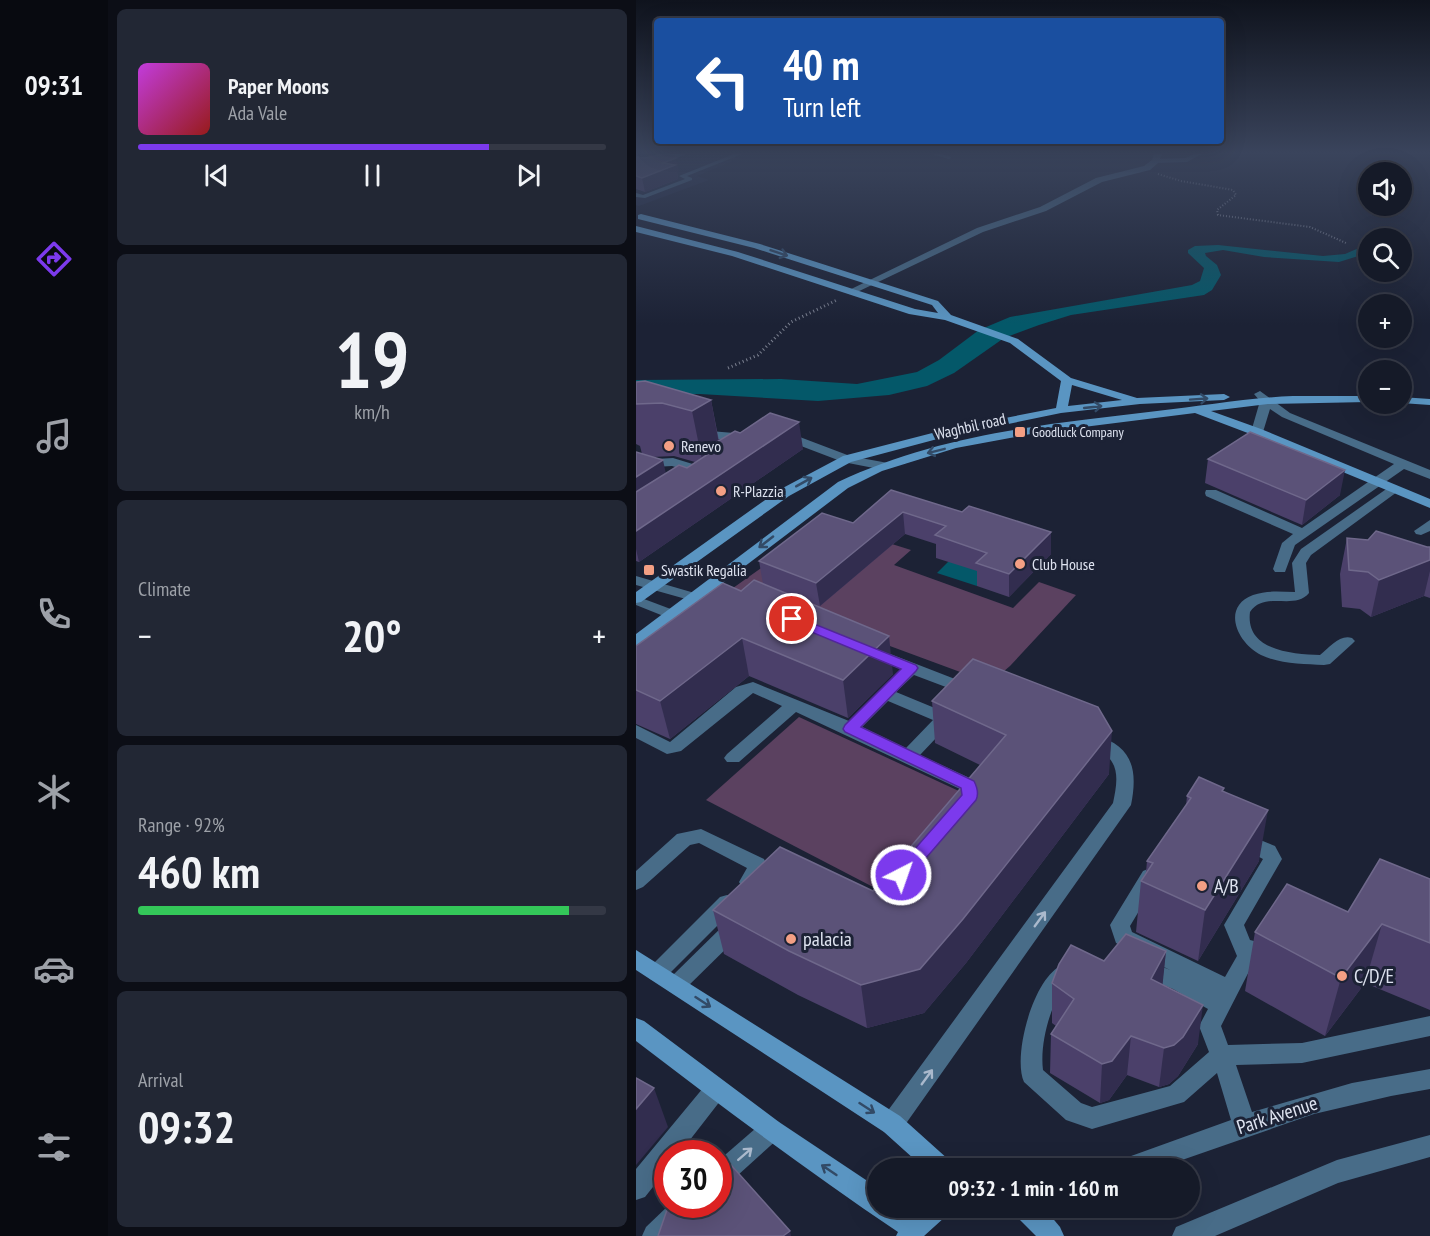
<!DOCTYPE html>
<meta charset="utf-8">
<style>
:root{--surface:#151a28;--page:#222734;--text:#f1f3f6;--muted:#9da1a8;--line:#343845;--accent:#7c3aed}
body{margin:0;font-family:"PT Sans Narrow",sans-serif;background:var(--page);color:var(--text);height:100vh;display:flex;flex-direction:column;font-size:22px;white-space:nowrap}
*{box-sizing:border-box;margin:0}
p{font-size:20px;color:var(--muted)}
.icon{flex:none;width:33px;height:33px;fill:none;stroke:currentColor;stroke-width:2;stroke-linecap:round;stroke-linejoin:round}
.map{position:relative;flex:1;overflow:hidden}
.sheet{display:flex;flex-direction:column;gap:9px;padding:9px;background:#0c0e16;width:528px}
.sheet>*{flex:none}
.top-card{position:absolute;left:18px;top:18px;width:570px;height:126px;border-radius:6px;box-shadow:0 6px 24px #0002,0 0 0 2px var(--line);background:#1a4fa0;color:#fff;overflow:hidden}
.fabs{position:absolute;left:722px;top:162px;display:grid;gap:12px}
.fabs a{display:grid;place-items:center;width:54px;height:54px;border-radius:50%;background:var(--surface);box-shadow:0 6px 24px #0002,0 0 0 2px var(--line);font-size:30px}
.speed{position:absolute;left:18px;top:1140px;display:flex;gap:12px;font-size:30px;font-weight:700;text-align:center}
.speed>*{display:grid;place-content:center;width:78px;height:78px;border-radius:50%;background:var(--surface);box-shadow:0 6px 24px #0002,0 0 0 2px var(--line);line-height:1}
.speed .limit{border:9px solid #d22;background:#fff;color:#111}
.pin{position:absolute;display:grid;place-items:center;width:51px;height:51px;color:#fff;margin:-26px;border:3px solid #fff;border-radius:50%;box-shadow:0 2px 6px #0007}
.me{position:absolute;width:66px;margin:-33px;rotate:41deg;stroke-linejoin:round;filter:drop-shadow(0 0 4px #0008)}
.turn{display:flex;align-items:center;gap:21px;height:126px;padding:0 30px;font-size:27px}
.turn .icon{width:78px;height:78px;stroke-width:2.5}
.turn b{display:block;font-size:42px;line-height:51px}
.big{font-size:45px;font-weight:800;line-height:1.1}
.sheet .tile{flex:1;display:flex;flex-direction:column;justify-content:center;gap:9px;min-width:0;padding:0 21px;border-radius:9px;background:var(--page)}
.sheet .dial{align-items:center;gap:0}
.dial b{font-size:78px;line-height:1}
.song{display:flex;align-items:center;gap:18px}
.cover{width:72px;height:72px;border-radius:9px;background:linear-gradient(135deg,hsl(290 70% 55%),hsl(0 70% 35%))}
.played{height:6px;border-radius:3px;background:linear-gradient(90deg,var(--accent) 75%,var(--line) 75%)}
.keys{display:flex;justify-content:space-around;direction:ltr}
.heat{display:flex;justify-content:space-between;align-items:center;font-size:33px;direction:ltr}
.charge{height:9px;border-radius:4px;background:linear-gradient(90deg,#34c759 92%,var(--line) 0)}
.trip{position:absolute;left:231px;top:1158px;width:333px;height:60px;border-radius:30px;background:var(--surface);box-shadow:0 6px 24px #0002,0 0 0 2px var(--line);font-weight:800;line-height:60px;text-align:center}
main{display:flex;flex:1;min-height:0}
.menu{display:flex;flex-direction:column;width:108px;justify-content:space-around;align-items:center;background:#080a10;color:var(--muted)}
.menu .icon{width:42px;height:42px}
.menu .active{color:var(--accent)}
.menu b{font-size:27px;color:var(--text)}
.map>svg:first-child{display:block}
.built{fill:#222a43}
.green{fill:#5b4160}
.water{fill:#045869}
.lines{fill:none;stroke-linecap:round;stroke-linejoin:round}
.path-far1{stroke:#7b8090;stroke-width:2;stroke-dasharray:1 2;stroke-linecap:butt}
.path{stroke:#7b8090;stroke-width:3;stroke-dasharray:1 3;stroke-linecap:butt}
.lane{fill:#486c88;fill-rule:evenodd}
.street{fill:#486c88;fill-rule:evenodd}
.secondary{fill:#5a95c2;fill-rule:evenodd}
.wall{fill:#4b406a;fill-rule:evenodd}
.shaded-wall{fill:#322d4f}
.building{fill:#5b5278;stroke:#6f688b;stroke-width:1.5}
.oneway{stroke:#324a66}
.oneway2{stroke:#aab9cc}
.route{fill:#7c3aed;stroke:#51269a;stroke-width:1.5}
.poi-dot{fill:#f39f84;stroke:#1c2235;stroke-width:2}
.labels{text-anchor:middle;stroke-width:6;stroke-linejoin:round;paint-order:stroke}
.far-poi-label{font-size:14px;fill:#dee3f0;stroke:#1c2235;text-anchor:start}
.street-label{font-size:16px;fill:#dee3f0;stroke:#1c2235}
.poi-label{font-size:16px;fill:#dee3f0;stroke:#1c2235;text-anchor:start}
.near-poi-label{font-size:20px;fill:#dee3f0;stroke:#1c2235;text-anchor:start}
.near-street-label{font-size:20px;fill:#dee3f0;stroke:#1c2235}
</style>
<main>
<nav class="menu">
<b>09:31</b>
<svg class="icon active" aria-label="directions" viewBox="0 0 24 24"><path d="M12 3l9 9-9 9-9-9zM9 14v-3h6M13 9l2 2-2 2"/></svg>
<svg class="icon" aria-label="music" viewBox="0 0 24 24"><path d="M9 18V5l10-2v13"/><circle cx="6" cy="18" r="3"/><circle cx="16" cy="16" r="3"/></svg>
<svg class="icon" aria-label="phone" viewBox="0 0 24 24"><path d="M5 4h4l2 5-3 2q2 4 5 5l2-3 5 2v4C11 20 4 13 5 4z"/></svg>
<svg class="icon" aria-label="climate" viewBox="0 0 24 24"><path d="M12 3v18M4 7l16 10M4 17L20 7"/></svg>
<svg class="icon" aria-label="car" viewBox="0 0 24 24"><path d="M5 17H2v-5l4-1 3-4h7l3 4 3 1v5h-3M9 17h6M6 11h13"/><circle cx="7" cy="17" r="2"/><circle cx="17" cy="17" r="2"/></svg>
<svg class="icon" aria-label="filters" viewBox="0 0 24 24"><path d="M4 7h16M4 17h16"/><circle cx="9" cy="7" r="2"/><circle cx="15" cy="17" r="2"/></svg>
</nav>
<section class="sheet">
<div class="tile">
<div class="song"><i class="cover"></i><div><b>Paper Moons</b><p>Ada Vale</p></div></div>
<div class="played"></div>
<div class="keys"><svg class="icon" aria-label="previous" viewBox="0 0 24 24"><path d="M18 5L8 12l10 7zM5 5v14"/></svg><svg class="icon" aria-label="pause" viewBox="0 0 24 24"><path d="M8 5v14M16 5v14"/></svg><svg class="icon" aria-label="next" viewBox="0 0 24 24"><path d="M6 5l10 7-10 7zM19 5v14"/></svg></div>
</div>
<div class="tile dial"><b>19</b><p>km/h</p></div>
<div class="tile"><p>Climate</p>
<div class="heat"><a>−</a><b class="big">20°</b><a>+</a></div>
</div>
<div class="tile"><p>Range · 92%</p><b class="big">460 km</b><div class="charge"></div></div>
<div class="tile"><p>Arrival</p><b class="big">09:32</b></div>
</section>
<div class="map">
<svg width="794" height="1236" viewBox="0 0 794 1236">
<rect width="100%" height="100%" fill="#1c2235"/>
<path class="built" d="M0,152H118L61,176L73,180L3,206L0,205Z"/>
<g class="green">
<path d="M189,523L275,550L258,565L377,608L403,582L440,595L374,666L354,683L97,588Z"/>
<path d="M163,717L325,792L239,888L70,800Z"/>
</g>
<g class="water">
<path d="M732,244V253L703,262L628,257L587,250L569,253L570,256L581,265L585,275L576,290L568,295L435,315L403,325L368,338L318,373L291,386L253,395L182,401L64,394H0V380L145,379L221,384L281,372L303,360L343,330L374,317L556,285L564,281L568,268L552,253V250L559,246L582,245L687,256L709,254Z"/>
<path d="M312,562H365L341,586L301,573Z"/>
</g>
<g class="lines">
<path class="path-far1" d="M522,174L545,181L597,190L600,195L581,210L582,215L674,227L710,243"/>
<path class="path" d="M92,368L122,355L155,322L201,300"/>
<g class="lane">
<path d="M47,152H55L31,162L26,161Z"/>
<path d="M103,152H111L51,176L56,178V180L9,198L0,197V193L7,195L49,179L43,176Z"/>
<path d="M288,152H298L316,157L313,159Z"/>
<path d="M562,152H569L551,162L519,163L516,161L519,159L550,158Z"/>
</g>
<g class="street">
<path d="M519,152H527L522,163L514,170L466,182L410,211L347,232L217,294L209,292L341,228L404,207L460,178L508,166L516,160Z"/>
<path d="M624,391L654,413L794,470V479L768,469L659,545L649,572H639L637,569L646,543L657,534L570,496L569,493L570,490H580L666,528L758,464L646,417L634,409L627,432L621,436L617,435L615,432L624,401L618,394Z"/>
<path d="M62,430L110,434L116,438L110,442L58,437L56,434Z"/>
<path d="M148,431L214,456L252,463L254,466L248,470L207,462L144,438L142,435Z"/>
<path d="M37,458L73,469L75,472L69,476L36,466L0,468V460Z"/>
<path d="M756,485L761,486L762,489L761,492L675,555L670,563L673,593C658,611 629,590 614,612C609,651 657,654 684,655C694,647 704,634 716,638L719,641L716,644L694,664L688,665C667,664 644,664 625,655C601,643 585,607 617,595C631,590 645,592 659,592L656,563L665,549Z"/>
<path d="M794,520V531L785,535L780,534L778,531Z"/>
<path d="M0,576L62,594L64,597L57,601L0,585Z"/>
<path d="M0,596L40,611L42,614L35,619L0,605Z"/>
<path d="M239,648L337,686L339,690L337,694L331,695L278,675L260,692L306,711H318L320,715L318,719L284,755L338,780L343,796C338,805 333,808 324,805L321,800L325,794L324,789L160,712L103,762H91L88,758L91,754L146,706L117,693L45,751L31,754L0,738V725L34,742L100,687L117,682L213,721L265,669L233,657L231,653ZM252,701L297,720L270,748L226,727Z"/>
<path d="M459,735C497,746 502,770 495,805L264,1132L256,1135L248,1132L244,1124L248,1116L477,803C481,784 485,764 466,752C460,748 454,747 451,741L453,737Z"/>
<path d="M65,829L128,859C136,874 123,893 106,887L103,882L111,868L63,843L54,845L7,887L0,890V871L41,834Z"/>
<path d="M607,833L639,846L646,859L608,925L614,940L622,942L625,948L585,1026L592,1045L666,1043L794,1016V1036L666,1063L600,1065L616,1112L716,1083L794,1069V1089L755,1096L678,1114L523,1168H480L484,1160L595,1120L581,1073L548,1102L456,1129L430,1120L388,1082C376,1056 398,975 427,965L434,968L437,974C434,981 428,986 424,993C412,1014 404,1046 407,1070L445,1103L456,1107L534,1086L573,1052L563,1026L572,1009L537,989L503,975L500,969L503,963L510,960L534,970L480,943L474,925L507,871L514,868L521,871L524,876L494,926L496,932L589,977L601,956L588,925L627,859L600,845L598,840L600,835Z"/>
<path d="M91,895L98,897L101,903L98,909L28,979L21,982L14,979L11,973L14,967L84,897Z"/>
<path d="M100,918L107,920L110,926L107,932L47,991L40,994L33,991L30,985L33,979L93,920Z"/>
<path d="M80,1078L88,1082L91,1089L88,1096L43,1154H32V1168L9,1197L0,1200V1169L72,1082Z"/>
<path d="M135,1119L143,1122L147,1130L143,1138L91,1185L82,1189V1161L127,1122Z"/>
<path d="M794,1135V1157L702,1183L579,1236H536L540,1227L701,1160Z"/>
<path d="M34,1204H65L62,1213L37,1236H6L10,1227Z"/>
</g>
<g class="secondary">
<path d="M5,214L124,244L302,301L315,315L382,339L435,378L501,398L588,394L594,397L588,400L504,404L425,413L309,437L215,462L153,496L5,602L0,603V592L143,490L207,456L308,430L420,408L425,381L374,343L309,320L273,314L96,256L0,232V226L102,252L279,309L302,313L296,305L118,248L2,219V215ZM436,385L486,400L432,406Z"/>
<path d="M657,396H732V402L632,404L575,411L625,429L794,499V508L617,435L559,413L400,433L320,448L246,471L212,488L5,645L0,647V634L202,482C303,434 411,424 521,411C566,406 611,398 657,396Z"/>
<path d="M765,397L794,399V405L765,403Z"/>
<path d="M0,950L264,1116L313,1160L317,1168H288L248,1132L0,970Z"/>
<path d="M0,1018L8,1021L143,1122L242,1188V1208H269L277,1213L282,1208H312L309,1217L288,1236H260L262,1232C173,1172 86,1107 0,1041Z"/>
<path d="M378,1208H408L424,1227L428,1236H400L381,1217Z"/>
</g>
</g>
<g class="wall">
<path d="M0,157L43,172H41L42,179L9,192L0,189Z"/>
<path d="M0,382L75,400L83,441L167,449L3,562L0,561V452L6,454L4,446L0,444ZM38,456L59,462L51,468L30,474L16,457Z"/>
<path d="M572,459L704,495L666,525L569,483Z"/>
<path d="M255,490L415,554L373,597L341,586V571L300,558V544L269,534L184,606L127,584L123,561L217,523Z"/>
<path d="M711,538L791,547H794V598L788,596L735,617L724,609L706,607L704,574Z"/>
<path d="M87,583L257,674L212,718L113,676L34,739L0,724V646Z"/>
<path d="M296,701L473,774L330,963L288,1013L231,1028L162,995L88,954L77,910L237,891L344,765L299,743Z"/>
<path d="M588,791L623,861L562,961L500,932L505,881L510,872L511,861L550,806L551,796Z"/>
<path d="M794,879V1010L729,983L689,1036L609,991L619,932L712,912Z"/>
<path d="M530,951L526,984L562,1044L542,1076L533,1084L523,1087L491,1075L473,1100L464,1103L414,1073L415,1034L420,1026L416,1023V983L468,961Z"/>
</g>
<g class="shaded-wall">
<path d="M40,158L43,172H41L42,179L9,192L6,178L27,163Z"/>
<path d="M75,400L83,444L79,443L82,455L67,465L56,411Z"/>
<path d="M163,422L167,449L3,562L0,549V531Z"/>
<path d="M27,460L33,488L0,509V477Z"/>
<path d="M709,470L704,495L666,525L670,500Z"/>
<path d="M267,512L269,534L184,606L180,583Z"/>
<path d="M415,532V554L373,597V574Z"/>
<path d="M794,560V571L788,596L735,617L743,580Z"/>
<path d="M253,636L257,674L212,718L207,680Z"/>
<path d="M106,638L113,676L34,739L24,701Z"/>
<path d="M476,731L473,774L330,963L288,1013L231,1028L225,985Z"/>
<path d="M632,810L623,861L562,961L569,910Z"/>
<path d="M746,924L729,983L689,1036L705,978Z"/>
<path d="M530,951L526,990L515,979Z"/>
<path d="M567,1005L562,1044L542,1076L533,1084L523,1087L528,1048Z"/>
<path d="M495,1036L491,1075L473,1100L464,1103L466,1064Z"/>
<path d="M18,1088L32,1127L0,1165V1109Z"/>
<path d="M154,1231L155,1236H147Z"/>
</g>
<g class="building">
<path d="M37,152H39L40,158L27,163L39,165L6,178L0,176V157L9,158Z"/>
<path d="M9,381L75,400L56,411L26,403L0,404V382Z"/>
<path d="M134,413L163,422L0,531V492L43,465L51,468L86,445L79,443L99,431L104,433Z"/>
<path d="M614,432L709,470L670,500L572,459Z"/>
<path d="M0,452L27,460L0,477Z"/>
<path d="M255,490L326,512L333,506L415,532L373,574L340,563L351,553L299,535L310,526L267,512L180,583L123,561L186,513L217,523Z"/>
<path d="M740,531L791,547H794V560L743,580L732,572L713,570L711,538L732,540Z"/>
<path d="M118,580L253,636L207,680L106,638L24,701L0,690V646L87,583L105,591Z"/>
<path d="M337,659L462,707L476,731L327,919L284,969L225,985L153,951L77,910L144,847L237,891L370,735L296,701Z"/>
<path d="M563,777L588,788L586,791L632,810L569,910L505,881L517,863L511,861L555,798L551,796Z"/>
<path d="M744,859L794,879V943L746,924L705,978L619,932L651,884L712,912Z"/>
<path d="M490,934L530,951L515,979L567,1005L547,1037L538,1045L528,1048L495,1036L476,1061L466,1064L415,1034L438,999L416,983L423,964L435,945L468,961Z"/>
<path d="M0,1078L18,1088L0,1109Z"/>
<path d="M87,1156L154,1231L147,1236H22L33,1204H82V1160Z"/>
</g>
<defs><path id="oneway-shaft" d="M-6 0H5M1.5-3L5.5 0L1.5 3" fill="none" stroke-width="1.6" stroke-linecap="round" stroke-linejoin="round" transform="scale(1.5)"/></defs>
<g class="oneway">
<use href="#oneway-shaft" transform="translate(143 253) rotate(18)"/>
<use href="#oneway-shaft" transform="translate(563 399) rotate(-4)"/>
<use href="#oneway-shaft" transform="translate(457 407) rotate(-6)"/>
<use href="#oneway-shaft" transform="translate(300 451) rotate(166)"/>
<use href="#oneway-shaft" transform="translate(168 482) rotate(-29)"/>
<use href="#oneway-shaft" transform="translate(130 542) rotate(142)"/>
<use href="#oneway-shaft" transform="translate(67 1002) rotate(33)"/>
<use href="#oneway-shaft" transform="translate(231 1108) rotate(33)"/>
<use href="#oneway-shaft" transform="translate(193 1170) rotate(-146)"/>
</g>
<g class="oneway2">
<use href="#oneway-shaft" transform="translate(404 919) rotate(-54)"/>
<use href="#oneway-shaft" transform="translate(291 1077) rotate(-54)"/>
<use href="#oneway-shaft" transform="translate(109 1154) rotate(-41)"/>
</g>
<linearGradient id="sky" x2="0" y2="1"><stop stop-color="#0f131d"/><stop offset="0.47" stop-color="#3a445c"/><stop offset="1" stop-color="#3a445c" stop-opacity="0"/></linearGradient>
<rect width="794" height="325" fill="url(#sky)"/>
<path class="route" d="M156,615L280,665L282,668L280,671L225,727L338,781C341,787 343,794 340,800L271,880L265,882L258,880L256,875L326,795L325,788L209,732L207,729L209,725L265,669L151,622L149,619Z"/>
<g class="poi-dot">
<rect x="378" y="426" width="12" height="12" rx="3"/>
<circle cx="33" cy="446" r="6"/>
<circle cx="85" cy="491" r="6"/>
<circle cx="384" cy="564" r="6"/>
<rect x="7" y="564" width="12" height="12" rx="3"/>
<circle cx="566" cy="886" r="6"/>
<circle cx="155" cy="939" r="6"/>
<circle cx="706" cy="976" r="6"/>
</g>
<g class="labels">
<g class="far-poi-label">
<text x="396" y="437">Goodluck Company</text>
</g>
<g class="street-label">
<text transform="translate(334 426) rotate(-13)" y="6">Waghbil road</text>
</g>
<g class="poi-label">
<text x="45" y="452">Renevo</text>
<text x="97" y="497">R-Plazzia</text>
<text x="396" y="570">Club House</text>
<text x="25" y="576">Swastik Regalia</text>
</g>
<g class="near-poi-label">
<text x="578" y="893">A/B</text>
<text x="167" y="946">palacia</text>
<text x="718" y="983">C/D/E</text>
</g>
<g class="near-street-label">
<text transform="translate(641 1115) rotate(-18)" y="7">Park Avenue</text>
</g>
</g>
</svg>
<div class="fabs">
<a><svg class="icon" aria-label="sound" viewBox="0 0 24 24"><path d="M4 9h4l5-4v14l-5-4H4zM17 9q2 3 0 6"/></svg></a>
<a><svg class="icon" aria-label="search" viewBox="0 0 24 24"><circle cx="10" cy="10" r="6"/><path d="M15 15l6 6"/></svg></a>
<a>+</a>
<a>−</a>
</div>
<div class="speed"><div class="limit">30</div></div>
<div class="pin" style="left:156px;top:619px;background:#d93025"><svg class="icon" aria-label="arrive" viewBox="0 0 24 24"><path d="M6 21V4h12l-3 4 3 4H6"/></svg></div>
<svg class="me" style="left:265px;top:875px" viewBox="-20 -20 40 40"><circle r="17" fill="#7c3aed" stroke="#fff" stroke-width="3"/><path d="M0-11L8 9 0 5-8 9z" fill="#fff"/></svg>
<div class="trip">09:32 · 1 min · 160 m</div>
<div class="top-card">
<div class="turn"><svg class="icon" aria-label="left" viewBox="0 0 24 24"><path d="M17 20v-9H6M10 6l-5 5 5 5"/></svg><div><b>40 m</b>Turn left</div></div>
</div>
</div>
</main>
